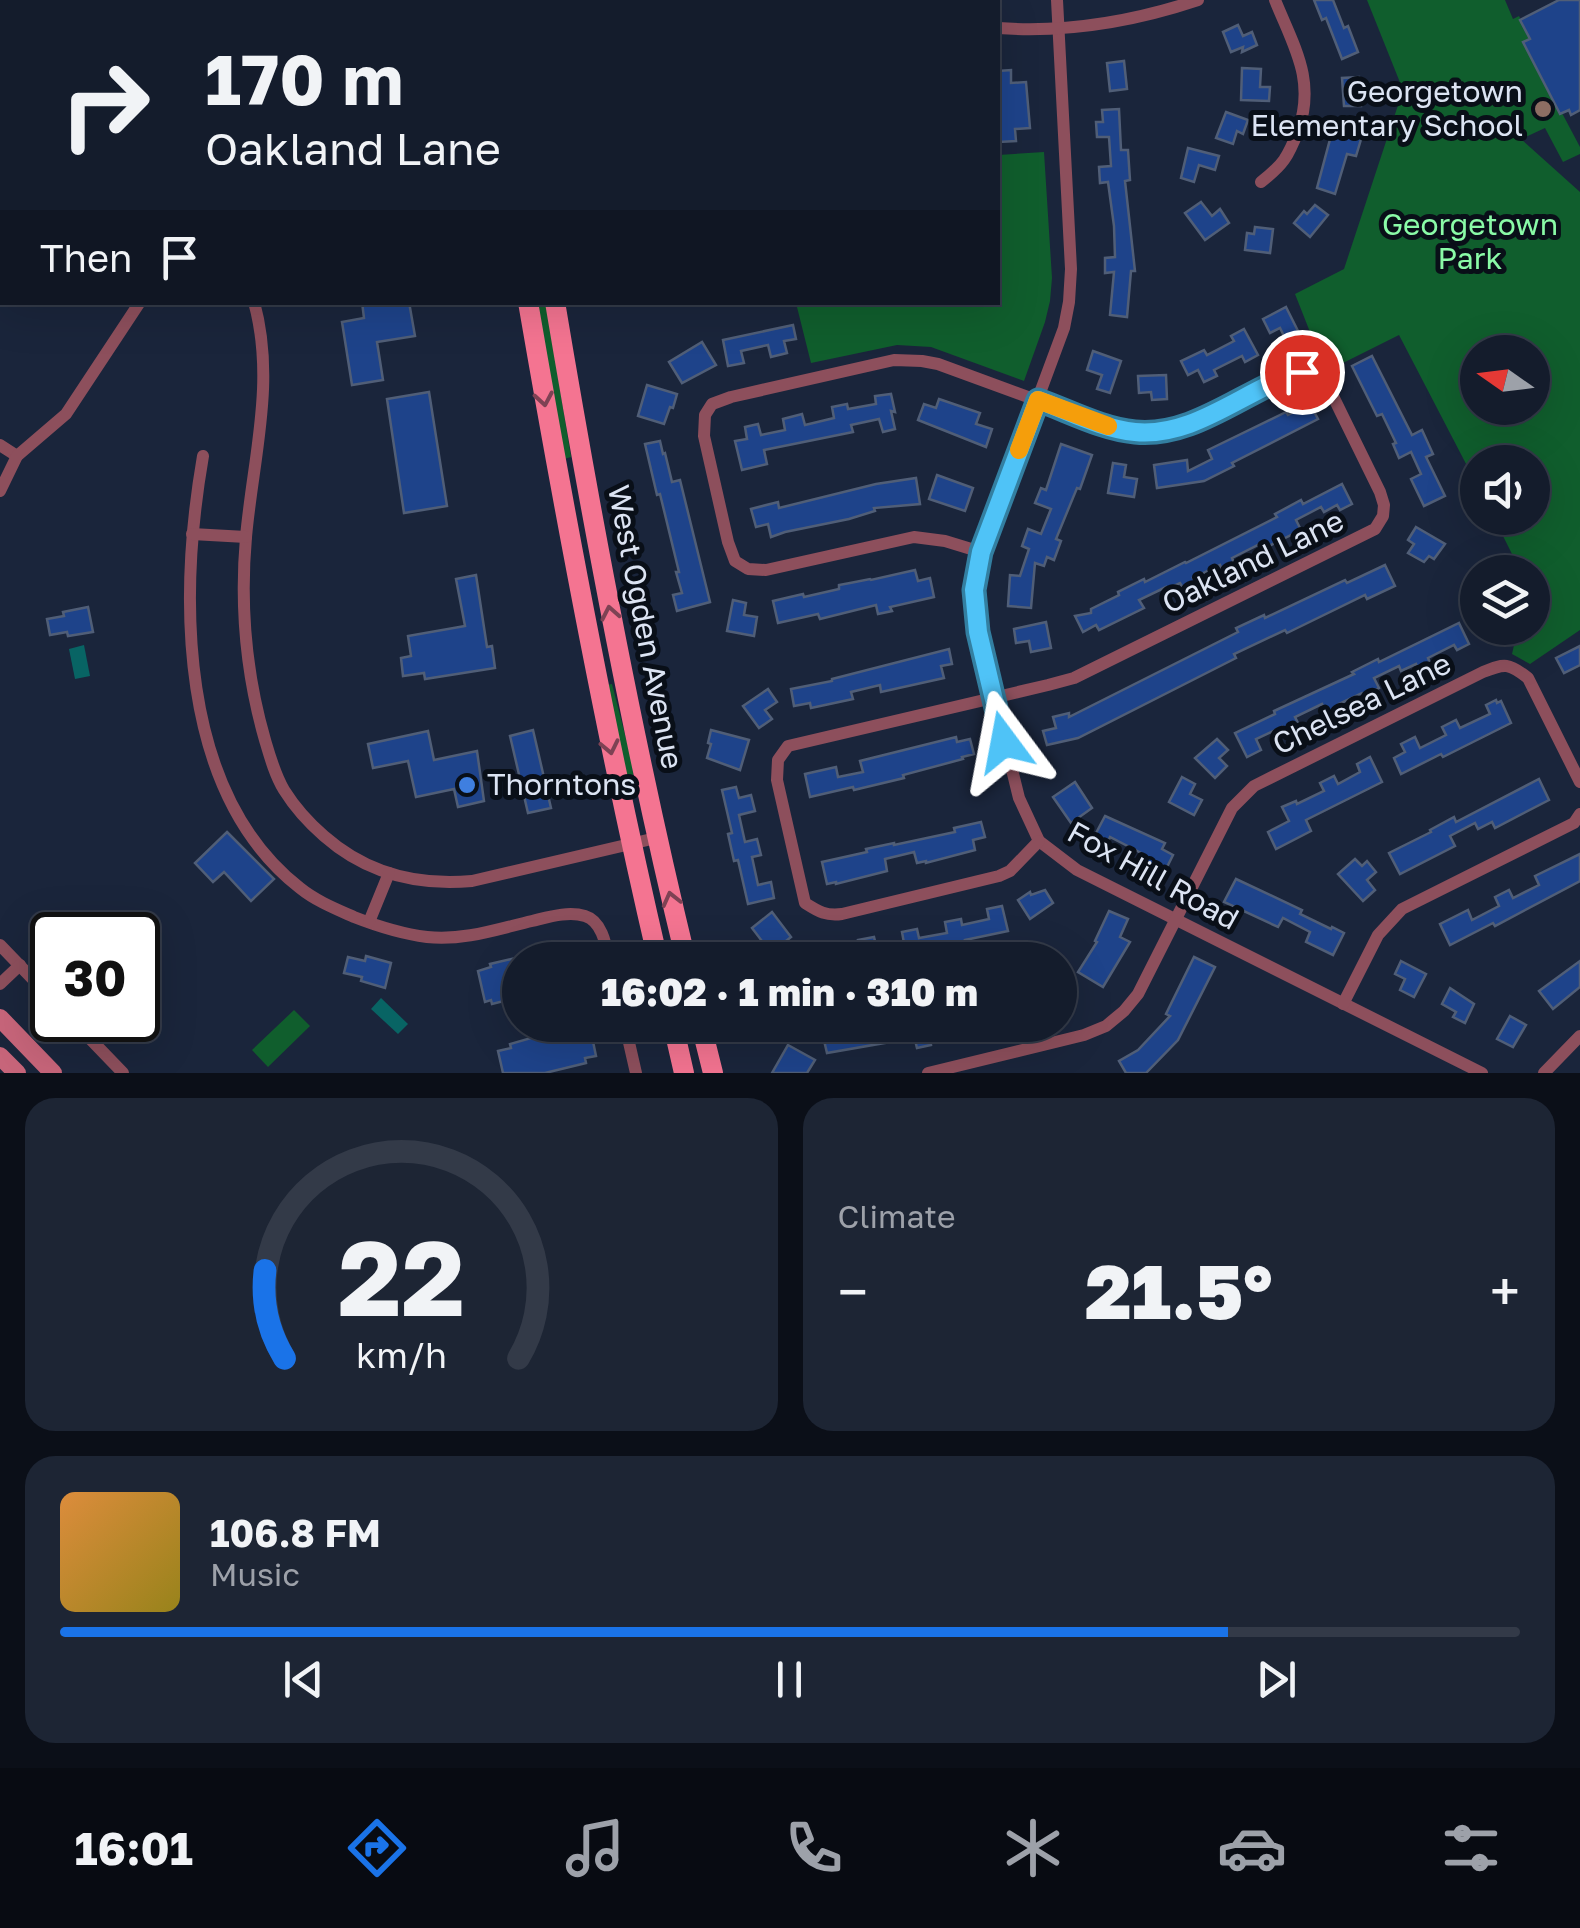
<!DOCTYPE html>
<meta charset="utf-8">
<style>
:root{--surface:#141c2c;--page:#1d2534;--text:#f1f3f6;--muted:#9da1a9;--line:#333a48;--accent:#1a73e8}
body{margin:0;font-family:"Golos Text",sans-serif;background:var(--page);color:var(--text);height:100vh;display:flex;flex-direction:column;font-size:38px;white-space:nowrap}
*{box-sizing:border-box;margin:0}
p{font-size:32px;color:var(--muted)}
.icon{flex:none;width:55px;height:55px;fill:none;stroke:currentColor;stroke-width:2;stroke-linecap:round;stroke-linejoin:round}
.map{position:relative;height:1073px;overflow:hidden}
.sheet{display:flex;flex-direction:column;gap:25px;padding:25px;background:#0b0f18;flex:1}
.sheet>*{flex:none}
.guide{position:absolute;left:0px;top:0px;width:1000px;height:305px;box-shadow:0 10px 40px #0002,0 0 0 2px var(--line);background:#141c2c;color:var(--text);overflow:hidden}
.needle{width:65px;rotate:284deg}
.controls{position:absolute;left:1460px;top:335px;display:grid;gap:20px}
.controls a{display:grid;place-items:center;width:90px;height:90px;border-radius:50%;background:var(--surface);box-shadow:0 10px 40px #0002,0 0 0 2px var(--line);font-size:50px}
.speed{position:absolute;left:30px;top:912px;display:flex;gap:20px;font-size:50px;font-weight:700;text-align:center}
.speed>*{display:grid;place-content:center;width:130px;height:130px;border-radius:50%;background:var(--surface);box-shadow:0 10px 40px #0002,0 0 0 2px var(--line);line-height:1}
.speed .limit{border:5px solid #111;border-radius:15px;background:#fff;color:#111}
.pin{position:absolute;display:grid;place-items:center;width:85px;height:85px;color:#fff;margin:-42px;border:5px solid #fff;border-radius:50%;box-shadow:0 2px 10px #0007}
.me{position:absolute;width:110px;margin:-55px;rotate:347deg;stroke-linejoin:round;filter:drop-shadow(0 0 8px #0008)}
.turn{display:flex;align-items:center;gap:35px;height:210px;padding:0 40px;font-size:45px}
.turn .icon{width:130px;height:130px;stroke-width:2.5}
.turn b{display:block;font-size:70px;line-height:85px}
.then{display:flex;align-items:center;height:95px;padding:0 40px;background:#0003;gap:20px;font-size:38px}
.big{font-size:75px;font-weight:800;line-height:1.1}
.sheet .card{flex:1;display:flex;flex-direction:column;justify-content:center;gap:15px;min-width:0;padding:0 35px;border-radius:30px;background:var(--page)}
.sheet .dial{align-items:center;gap:0}
.dial svg{height:260px;overflow:visible;fill:none;stroke:var(--line);stroke-width:7;stroke-linecap:round;text-anchor:middle}
.dial text{fill:var(--text);stroke:none}
.song{display:flex;align-items:center;gap:30px}
.cover{width:120px;height:120px;border-radius:15px;background:linear-gradient(135deg,hsl(30 70% 55%),hsl(50 70% 35%))}
.played{height:10px;border-radius:5px;background:linear-gradient(90deg,var(--accent) 80%,var(--line) 80%)}
.keys{display:flex;justify-content:space-around;direction:ltr}
.heat{display:flex;justify-content:space-between;align-items:center;font-size:55px;direction:ltr}
.sheet .tiles{flex:1;display:grid;gap:25px;grid-template-columns:1fr 1fr}
.card:last-child{grid-column:span 2}
.trip{position:absolute;left:502px;top:942px;width:575px;height:100px;border-radius:50px;background:var(--surface);box-shadow:0 10px 40px #0002,0 0 0 2px var(--line);font-weight:800;line-height:100px;text-align:center}
.tab-bar{display:flex;height:160px;justify-content:space-around;align-items:center;background:#080b12;color:var(--muted)}
.tab-bar .icon{width:70px;height:70px}
.tab-bar .selected{color:var(--accent)}
.tab-bar b{font-size:45px;color:var(--text)}
.map>svg:first-child{display:block}
.green{fill:#105e2d;fill-rule:evenodd}
.water{fill:#086464}
.building{fill:#1e438a;stroke:#505e77;stroke-width:2.5}
.lines{fill:none;stroke-linecap:round;stroke-linejoin:round}
.street{stroke:#8d4f5c;stroke-width:12}
.secondary{stroke:#c7657a;stroke-width:18}
.primary{stroke:#f47491;stroke-width:20}
.oneway{stroke:#7e4254}
.route-casing{stroke:#337fa1;stroke-width:25}
.route{stroke:#4fc3f7;stroke-width:18}
.slow{stroke:#f59e0b;stroke-width:18}
.education-dot{fill:#8d6e63;stroke:#090f18;stroke-width:4}
.shop-dot{fill:#3f7fe0;stroke:#090f18;stroke-width:4}
.labels{text-anchor:middle;stroke-width:10;stroke-linejoin:round;paint-order:stroke}
.poi-label{font-size:30px;fill:#dce4f3;stroke:#090f18;text-anchor:end}
.park-label{font-size:30px;fill:#8afba7;stroke:#090f18}
.street-label{font-size:30px;fill:#dce4f3;stroke:#090f18}
</style>
<div class="map">
<svg width="1580" height="1073" viewBox="0 0 1580 1073">
<rect width="100%" height="100%" fill="#1a253b"/>
<g class="green">
<path d="M1367,0H1505L1513,19L1519,16L1530,39L1524,43L1559,114L1562,113L1580,147V154L1563,162L1545,128L1521,139L1580,192V630L1530,664L1512,654L1518,628H1532V572H1521L1494,518H1532V462H1478L1477,485L1399,335L1329,370L1323,365L1295,294L1344,269L1403,90ZM1478,352H1532V408H1478Z"/>
<path d="M1044,152L1052,278L1050,301L1045,322L1024,381L931,347L897,345L811,363L796,303L998,302V155Z"/>
<path d="M537,303H545L548,315L571,457L564,459Z"/>
<path d="M612,684L632,762L635,798L630,799L606,685Z"/>
<path d="M294,1010L310,1026L268,1067L252,1050Z"/>
</g>
<g class="water">
<path d="M84,645L90,676L75,679L69,649Z"/>
<path d="M381,998L408,1024L398,1034L371,1009Z"/>
</g>
<g class="building">
<path d="M1314,0H1333L1344,28L1348,26L1358,52L1342,59L1326,18L1322,20Z"/>
<path d="M1559,0H1580V110L1571,115L1569,110L1560,114L1523,42L1530,39L1520,20Z"/>
<path d="M1238,25L1243,36L1252,32L1257,45L1242,52L1243,47L1231,52L1223,32Z"/>
<path d="M1124,61L1127,89L1110,91L1107,63Z"/>
<path d="M1242,68L1261,69L1260,87H1270L1269,101L1241,100Z"/>
<path d="M1011,70V83L1026,82L1030,128L1015,129L1016,141L999,142L998,71Z"/>
<path d="M1359,77L1361,106H1344L1342,78Z"/>
<path d="M1119,109L1121,150H1128L1130,180L1125,181L1135,271H1131L1127,317L1110,315L1114,272L1105,273V258L1115,257L1114,226L1108,182L1100,183L1099,167L1111,166L1109,137H1097L1096,122H1103L1102,110Z"/>
<path d="M1226,112L1248,120L1243,134L1237,131L1233,144L1216,138Z"/>
<path d="M1348,120L1365,126L1356,156L1347,154L1335,194L1317,188L1332,132L1343,136Z"/>
<path d="M1188,148L1219,156L1215,170L1199,165L1194,182L1181,178Z"/>
<path d="M1201,202L1212,216L1220,209L1229,223L1205,240L1185,213Z"/>
<path d="M1315,205L1328,215L1310,237L1294,223L1304,211L1307,214Z"/>
<path d="M1255,227L1273,229L1270,253L1245,250L1247,233L1254,234Z"/>
<path d="M362,302H409L415,336L377,342L383,380L352,385L342,322L364,318Z"/>
<path d="M1286,307L1299,333L1286,340L1280,328L1270,333L1263,319Z"/>
<path d="M793,325L796,339L784,341L787,353L771,357L768,345L741,351L744,363L728,366L723,340Z"/>
<path d="M1244,329L1258,355L1245,362L1242,356L1214,370L1217,376L1204,382L1198,370L1188,375L1181,361L1204,350L1207,355L1234,341L1231,336Z"/>
<path d="M702,342L716,365L682,383L669,362Z"/>
<path d="M1093,351L1121,361L1110,393L1097,389L1102,375L1087,370Z"/>
<path d="M1372,356L1412,435L1422,430L1433,454L1426,457L1445,496L1424,506L1411,479L1421,474L1411,452L1399,458L1393,444L1396,443L1382,414L1377,416L1352,366Z"/>
<path d="M1166,375L1167,399L1152,400L1151,392L1139,393L1138,376Z"/>
<path d="M647,385L677,394L673,408L670,407L664,424L638,416Z"/>
<path d="M429,392L447,506L404,513L387,399Z"/>
<path d="M891,394L895,412L891,411L895,429L883,432L879,419L851,425L853,432L764,450L767,464L742,470L735,441L747,439L745,427L758,424L761,435L785,430L783,419L802,414L805,425L834,418L832,407L847,404L848,409L876,404L875,396Z"/>
<path d="M939,399L980,413L976,424L992,429L986,447L918,420L924,404L936,408Z"/>
<path d="M1310,404L1318,419L1232,463L1234,466L1204,481L1157,488L1154,465L1187,460L1188,471L1212,459L1208,450L1286,412L1288,415Z"/>
<path d="M660,441L663,454L665,453L672,482L680,480L710,602L677,611L673,595L682,593L676,572H679L660,494L657,495L645,444Z"/>
<path d="M1061,444L1092,455L1080,489L1077,488L1056,539L1061,541L1054,560L1047,557L1044,566L1035,563L1031,608L1008,606L1010,575L1020,576L1029,549L1022,546L1028,529L1041,534L1051,509L1035,503L1041,488L1046,490Z"/>
<path d="M1113,463L1126,465L1124,477L1137,479L1134,497L1108,493Z"/>
<path d="M937,475L973,488L965,511L929,499Z"/>
<path d="M916,478L920,504L874,508L875,511L849,519L785,532L771,537L768,524L756,527L751,509L778,502L779,508L876,484Z"/>
<path d="M1342,484L1352,504L1340,510L1337,505L1324,512L1321,507L1296,520L1301,530L1261,550L1258,545L1232,558L1234,563L1222,570L1220,565L1193,578L1195,581L1183,588L1180,583L1167,589L1166,587L1139,600L1144,608L1099,630L1096,625L1083,632L1075,616L1091,613V609L1119,595L1118,592L1144,579L1145,582L1185,562L1186,563L1277,517L1275,514L1301,500L1303,504Z"/>
<path d="M1416,527L1445,544L1434,559L1429,556L1424,562L1408,553L1414,544L1408,540Z"/>
<path d="M1385,565L1395,586L1367,599L1365,595L1287,633L1285,630L1234,654L1236,658L1078,738L1047,745L1043,731L1056,728L1053,717L1069,713V717L1238,632L1236,628L1264,615L1265,618L1345,580L1347,583Z"/>
<path d="M915,570L918,581L930,578L934,597L890,607L892,611L878,614L876,605L820,619L818,614L778,623L773,601L803,594L804,597L839,589V585L850,583L870,579L871,580Z"/>
<path d="M476,575L487,647L492,646L495,668L425,679L424,673L403,676L401,658L411,656L408,636L465,626L456,579Z"/>
<path d="M733,600L746,603L744,615L757,617L754,636L727,631Z"/>
<path d="M88,607L93,632L68,636L67,632L50,635L47,619L64,616L63,612Z"/>
<path d="M1046,622L1051,648L1031,652L1029,641L1016,643L1014,629Z"/>
<path d="M1459,623L1469,644L1457,650L1454,645L1428,658L1430,663L1418,669L1416,664L1401,671L1399,666L1374,678L1379,688L1364,696L1362,693L1339,704L1340,707L1327,714L1322,704L1295,717L1300,727L1285,735L1282,727L1256,739L1261,750L1247,757L1235,733L1275,714L1274,711L1354,674L1352,672L1378,659L1379,662Z"/>
<path d="M1580,646V665L1564,673L1556,658Z"/>
<path d="M949,649L952,664L941,666L944,678L881,692L880,685L851,692L853,699L811,708L810,703L794,706L791,689L832,681V679Z"/>
<path d="M768,689L777,702L765,710L772,719L759,728L743,706Z"/>
<path d="M1496,700L1497,703L1501,701L1511,723L1443,757L1441,754L1401,774L1394,758L1405,752L1401,744L1415,737L1420,748L1446,735L1442,727L1456,720L1460,728L1490,714L1486,705Z"/>
<path d="M533,730L551,808L528,813L510,736Z"/>
<path d="M711,730L749,740L740,770L707,758L711,744L708,743Z"/>
<path d="M428,731L434,760L477,751L484,801L458,807L454,789L416,797L408,761L373,768L368,744Z"/>
<path d="M956,737L957,742L970,739L974,754L962,757L963,759L903,775L904,778L854,790L853,787L810,797L805,774L836,767L838,777L863,772L860,761Z"/>
<path d="M1217,739L1228,750L1219,758L1227,766L1215,778L1195,758Z"/>
<path d="M1370,757L1382,782L1306,820L1311,831L1276,849L1268,832L1289,821L1282,807L1296,801L1297,804L1324,791L1320,783L1334,776L1338,784L1360,772L1357,764Z"/>
<path d="M1182,777L1195,784L1190,794L1202,800L1194,815L1169,802Z"/>
<path d="M1539,779L1549,800L1495,828L1492,822L1478,829L1475,823L1450,836L1455,846L1400,874L1389,853L1431,832L1430,830L1454,817L1456,822Z"/>
<path d="M1075,782L1092,808L1071,823L1053,797Z"/>
<path d="M736,787L739,798L751,795L755,811L739,815L745,842L757,839L761,855L752,857L758,885L771,882L774,898L748,904L738,860L734,861L728,834L732,833L722,790Z"/>
<path d="M1105,816L1165,843L1162,849L1173,855L1166,869L1155,864L1153,867L1140,860L1143,854L1110,837L1107,844L1094,837Z"/>
<path d="M981,822L985,837L973,840L975,850L926,863V861L917,863L914,852L885,859L887,871L836,884V882L827,884L822,862L867,852L866,849L894,843V845L955,832L954,828Z"/>
<path d="M227,832L274,879L251,901L224,872L213,882L195,863Z"/>
<path d="M1580,854V881L1495,926L1493,923L1450,945L1440,924L1468,910L1472,920L1499,906L1495,897L1509,890L1513,898L1539,885L1535,876Z"/>
<path d="M1355,859L1362,866L1367,861L1376,872L1367,880L1375,890L1363,901L1338,874Z"/>
<path d="M1236,879L1302,910L1300,914L1331,929L1332,927L1344,933L1333,955L1306,942L1310,932L1283,918L1278,927L1224,902Z"/>
<path d="M1045,890L1053,903L1030,919L1018,900L1030,892L1031,895Z"/>
<path d="M1002,906L1008,931L965,940L966,944L897,960H839V955L860,950L858,940L874,937L877,949L904,943L902,932L917,929L919,938L947,933L945,922L961,919L962,925L989,919L987,909Z"/>
<path d="M1109,911L1128,919L1120,937L1130,942L1103,987L1078,972L1097,942L1095,941Z"/>
<path d="M772,912L791,937L771,953L752,928Z"/>
<path d="M801,944L832,950L830,960H798Z"/>
<path d="M557,945L558,949L570,946L573,960H530V956L535,954L534,950Z"/>
<path d="M366,956L391,963L385,988L361,981L362,977L344,973L348,957L365,961Z"/>
<path d="M520,957V997L492,1004L491,1000L485,1002L478,971L491,967L490,964Z"/>
<path d="M1194,957L1215,967L1178,1040L1146,1073H1126L1119,1061L1138,1050L1170,1016L1166,1014Z"/>
<path d="M1401,961L1426,974L1414,997L1400,990L1405,979L1395,974Z"/>
<path d="M1580,961V987L1553,1009L1539,991Z"/>
<path d="M1450,988L1474,1004L1465,1023L1453,1017L1456,1012L1442,1004Z"/>
<path d="M1510,1016L1526,1025L1513,1047L1497,1039Z"/>
<path d="M576,1025L577,1029L590,1027L596,1056L585,1058L586,1063L545,1073H503L498,1051L511,1048L510,1044Z"/>
<path d="M854,1025H969V1029L930,1039L931,1045L917,1048L915,1040L903,1042L902,1040L827,1053L822,1032Z"/>
<path d="M788,1045L815,1060L807,1073H772Z"/>
</g>
<g class="lines">
<g class="street">
<path d="M135,0L136,2"/>
<path d="M658,0V2"/>
<path d="M787,0L805,2"/>
<path d="M1057,0L1071,269L1069,302L1064,328L981,552L974,590L978,632L1019,798L1039,841L1077,870L1482,1073"/>
<path d="M702,2L716,0"/>
<path d="M880,2V0"/>
<path d="M998,28C1067,33 1132,22 1198,0"/>
<path d="M1261,182C1283,165 1288,157 1298,131C1316,80 1294,47 1275,0"/>
<path d="M0,255L2,252"/>
<path d="M254,302C276,381 253,458 246,537C240,605 246,674 265,740C270,757 275,775 284,790C294,806 309,823 324,836C366,873 417,886 472,881L656,838"/>
<path d="M0,445L17,456"/>
<path d="M203,456C179,595 177,792 300,888C316,901 336,909 354,917C377,926 403,934 427,937C463,941 498,929 532,921C549,917 568,911 585,916C602,921 606,945 609,960"/>
<path d="M0,491L17,456L66,414L140,302"/>
<path d="M192,534L246,537"/>
<path d="M981,552L945,541L914,537L766,570L748,569L735,561L728,542L704,436L705,415L712,404L731,397L894,360L922,361L938,364L1107,426L1139,433L1175,429L1292,375C1307,370 1314,374 1326,382L1380,492L1384,505L1383,516L1375,529L1074,678L1048,685L788,746L778,760L777,780L805,903C819,912 826,916 842,914L999,876L1010,871L1039,841"/>
<path d="M369,922L389,873"/>
<path d="M0,945L52,999"/>
<path d="M0,984L20,965"/>
<path d="M1343,1004L1378,935L1402,909L1574,823L1580,814"/>
<path d="M72,1020L123,1073"/>
<path d="M625,1025L636,1073"/>
<path d="M928,1073L1084,1035L1106,1026L1124,1011L1138,994L1232,808L1254,786L1483,672C1505,663 1509,663 1528,678L1580,782"/>
<path d="M1544,1073L1580,1036"/>
</g>
<g class="secondary">
<path d="M0,1018L53,1073"/>
<path d="M0,1056L17,1073"/>
</g>
<g class="primary">
<path d="M478,0V2"/>
<path d="M505,0V2"/>
<path d="M528,302C566,523 607,742 658,960"/>
<path d="M555,302C592,523 633,743 686,960"/>
<path d="M673,1025L684,1073"/>
<path d="M701,1025L713,1073"/>
</g>
</g>
<defs><path id="oneway-chevron" d="M-2-3.5L2.5 0L-2 3.5" fill="none" stroke-width="1.6" stroke-linecap="round" stroke-linejoin="round" transform="scale(2.5)"/></defs>
<g class="oneway">
<use href="#oneway-chevron" transform="translate(544 399) rotate(80)"/>
<use href="#oneway-chevron" transform="translate(610 613) rotate(-101)"/>
<use href="#oneway-chevron" transform="translate(610 747) rotate(78)"/>
<use href="#oneway-chevron" transform="translate(671 899) rotate(-104)"/>
</g>
<g class="lines">
<defs>
<path id="route" d="M1004,742L978,632L974,590L981,552L1038,400C1069,411 1102,429 1135,432C1196,438 1246,388 1302,372"/>
</defs>
<use href="#route" class="route-casing"/>
<use href="#route" class="route"/>
<path class="slow" d="M1019,450L1038,400L1108,426"/>
</g>
<circle class="education-dot" cx="1543" cy="109" r="10"/>
<circle class="shop-dot" cx="467" cy="785" r="10"/>
<g class="labels">
<g class="poi-label">
<text x="1523" y="102">Georgetown<tspan x="1523" dy="34">Elementary School</tspan></text>
<text x="487" y="795" text-anchor="start">Thorntons</text>
</g>
<g class="park-label">
<text x="1470" y="235">Georgetown<tspan x="1470" dy="34">Park</tspan></text>
</g>
<g class="street-label">
<text transform="translate(1253 562) rotate(-26)" y="10">Oakland Lane</text>
<text transform="translate(645 627) rotate(79)" y="10">West Ogden Avenue</text>
<text transform="translate(1362 704) rotate(-26)" y="10">Chelsea Lane</text>
<text transform="translate(1153 876) rotate(29)" y="10">Fox Hill Road</text>
</g>
</g>
</svg>
<div class="controls">
<a><svg class="needle" viewBox="-14 -14 28 28"><path d="M0-13l5 13h-10z" fill="#e53935"/><path d="M0 13l5-13h-10z" fill="#9da1a9"/></svg></a>
<a><svg class="icon" aria-label="sound" viewBox="0 0 24 24"><path d="M4 9h4l5-4v14l-5-4H4zM17 9q2 3 0 6"/></svg></a>
<a><svg class="icon" aria-label="layers" viewBox="0 0 24 24"><path d="M12 4l9 5-9 5-9-5zM3 14l9 5 9-5"/></svg></a>
</div>
<div class="speed"><div class="limit">30</div></div>
<div class="pin" style="left:1302px;top:372px;background:#d93025"><svg class="icon" aria-label="arrive" viewBox="0 0 24 24"><path d="M6 21V4h12l-3 4 3 4H6"/></svg></div>
<svg class="me" style="left:1004px;top:742px" viewBox="-20 -20 40 40"><path d="M0-17L14 15 0 8-14 15z" fill="#4fc3f7" stroke="#fff" stroke-width="4"/></svg>
<div class="trip">16:02 · 1 min · 310 m</div>
<div class="guide">
<div class="turn"><svg class="icon" aria-label="right" viewBox="0 0 24 24"><path d="M7 20v-9h11M14 6l5 5-5 5"/></svg><div><b>170 m</b>Oakland Lane</div></div>
<div class="then">Then<svg class="icon" aria-label="arrive" viewBox="0 0 24 24"><path d="M6 21V4h12l-3 4 3 4H6"/></svg></div>
</div>
</div>
<section class="sheet">
<div class="tiles">
<div class="card dial"><svg viewBox="0 0 100 80">
<path d="M14 69A42 42 0 1 1 86 69"/>
<path d="M14 69A42 42 0 0 1 8 42" stroke="#1a73e8"/>
<text x="50" y="56" font-size="32" font-weight="700">22</text>
<text x="50" y="72" font-size="11">km/h</text>
</svg></div>
<div class="card"><p>Climate</p>
<div class="heat"><a>−</a><b class="big">21.5°</b><a>+</a></div>
</div>
<div class="card">
<div class="song"><i class="cover"></i><div><b>106.8 FM</b><p>Music</p></div></div>
<div class="played"></div>
<div class="keys"><svg class="icon" aria-label="previous" viewBox="0 0 24 24"><path d="M18 5L8 12l10 7zM5 5v14"/></svg><svg class="icon" aria-label="pause" viewBox="0 0 24 24"><path d="M8 5v14M16 5v14"/></svg><svg class="icon" aria-label="next" viewBox="0 0 24 24"><path d="M6 5l10 7-10 7zM19 5v14"/></svg></div>
</div>
</div>
</section>
<nav class="tab-bar">
<b>16:01</b>
<svg class="icon selected" aria-label="directions" viewBox="0 0 24 24"><path d="M12 3l9 9-9 9-9-9zM9 14v-3h6M13 9l2 2-2 2"/></svg>
<svg class="icon" aria-label="music" viewBox="0 0 24 24"><path d="M9 18V5l10-2v13"/><circle cx="6" cy="18" r="3"/><circle cx="16" cy="16" r="3"/></svg>
<svg class="icon" aria-label="phone" viewBox="0 0 24 24"><path d="M5 4h4l2 5-3 2q2 4 5 5l2-3 5 2v4C11 20 4 13 5 4z"/></svg>
<svg class="icon" aria-label="climate" viewBox="0 0 24 24"><path d="M12 3v18M4 7l16 10M4 17L20 7"/></svg>
<svg class="icon" aria-label="car" viewBox="0 0 24 24"><path d="M5 17H2v-5l4-1 3-4h7l3 4 3 1v5h-3M9 17h6M6 11h13"/><circle cx="7" cy="17" r="2"/><circle cx="17" cy="17" r="2"/></svg>
<svg class="icon" aria-label="filters" viewBox="0 0 24 24"><path d="M4 7h16M4 17h16"/><circle cx="9" cy="7" r="2"/><circle cx="15" cy="17" r="2"/></svg>
</nav>
